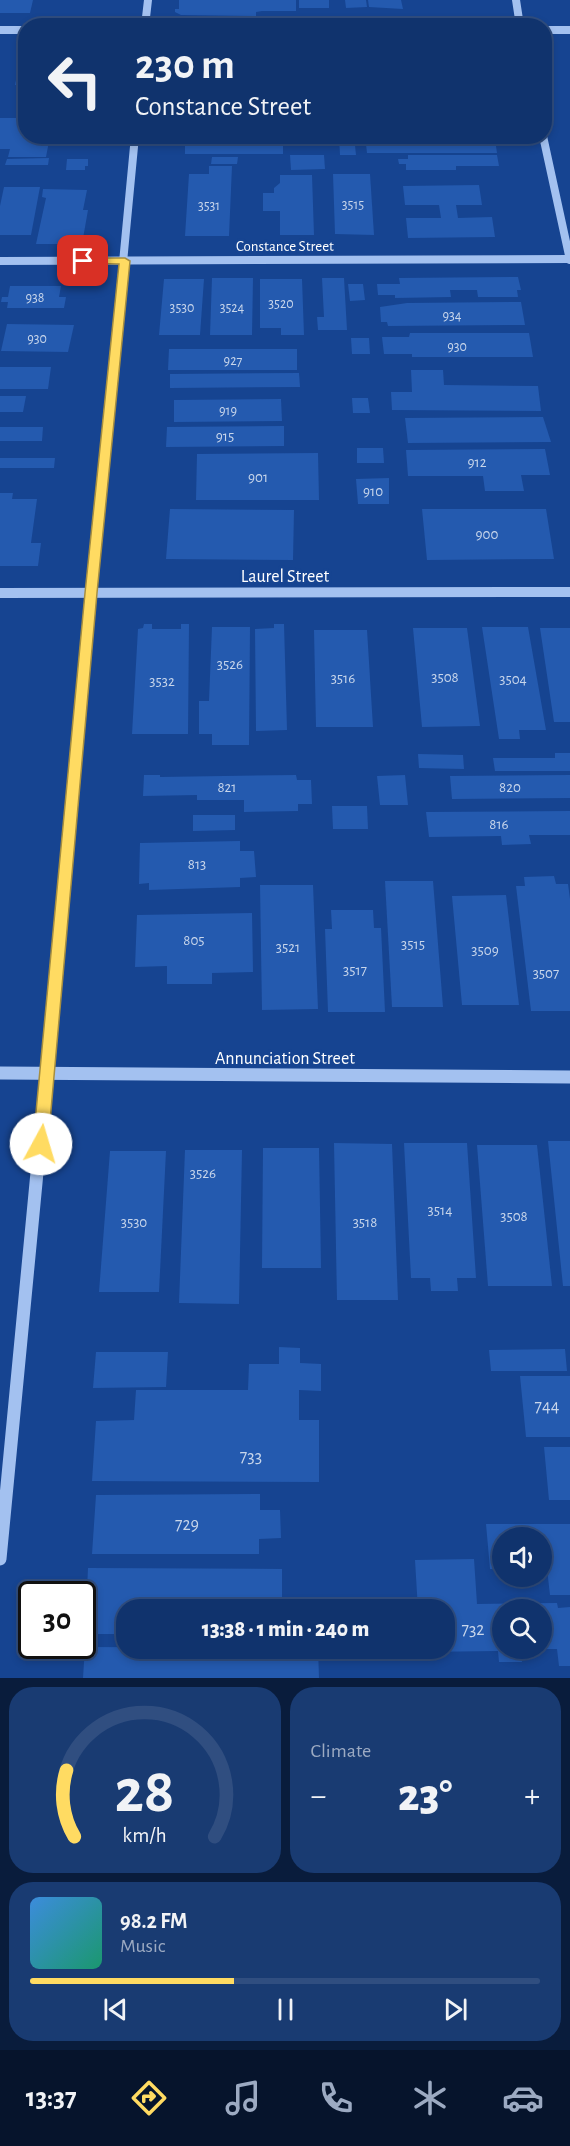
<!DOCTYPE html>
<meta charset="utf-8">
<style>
:root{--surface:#10336d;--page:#193b72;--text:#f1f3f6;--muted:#9caac2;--line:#304e80;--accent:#ffdb62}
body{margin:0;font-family:"Alegreya Sans",sans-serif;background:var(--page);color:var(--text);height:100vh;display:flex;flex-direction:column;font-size:22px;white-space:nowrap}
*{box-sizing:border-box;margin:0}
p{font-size:20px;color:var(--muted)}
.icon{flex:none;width:33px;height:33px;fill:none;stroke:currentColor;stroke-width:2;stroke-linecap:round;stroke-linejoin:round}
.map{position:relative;height:1678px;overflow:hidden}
.drawer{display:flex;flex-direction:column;gap:9px;padding:9px;background:#091c3c;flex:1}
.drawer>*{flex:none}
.top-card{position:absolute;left:18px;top:18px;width:534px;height:126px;border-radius:24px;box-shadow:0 3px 9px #0003,0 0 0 2px var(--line);background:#10336d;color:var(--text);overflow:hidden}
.buttons{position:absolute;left:492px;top:1527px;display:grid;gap:12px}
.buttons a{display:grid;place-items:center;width:60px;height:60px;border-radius:50%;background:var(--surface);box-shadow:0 3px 9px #0003,0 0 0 2px var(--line);font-size:30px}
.speed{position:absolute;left:18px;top:1581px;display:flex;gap:12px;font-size:30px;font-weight:700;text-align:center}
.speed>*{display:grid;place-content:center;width:78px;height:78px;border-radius:50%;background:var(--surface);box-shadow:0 3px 9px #0003,0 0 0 2px var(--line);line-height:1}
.speed .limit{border:3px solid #111;border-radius:9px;background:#fff;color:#111}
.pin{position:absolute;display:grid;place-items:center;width:51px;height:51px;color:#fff;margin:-26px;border-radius:12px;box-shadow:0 3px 9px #0006}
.me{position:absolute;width:66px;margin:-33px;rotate:6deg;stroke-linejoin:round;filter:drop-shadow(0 0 4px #0008)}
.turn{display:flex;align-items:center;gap:21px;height:126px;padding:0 18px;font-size:27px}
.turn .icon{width:78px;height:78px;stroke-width:2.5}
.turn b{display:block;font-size:42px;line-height:51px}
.big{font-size:45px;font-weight:800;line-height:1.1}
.drawer .widget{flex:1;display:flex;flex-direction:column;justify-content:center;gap:9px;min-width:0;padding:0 21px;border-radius:24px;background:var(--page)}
.drawer .dial{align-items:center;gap:0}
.dial svg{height:156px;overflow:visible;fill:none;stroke:var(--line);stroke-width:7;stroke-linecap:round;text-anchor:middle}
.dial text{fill:var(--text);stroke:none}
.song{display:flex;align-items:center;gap:18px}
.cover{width:72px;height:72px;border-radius:9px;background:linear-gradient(135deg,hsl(210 70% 55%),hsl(160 70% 35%))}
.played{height:6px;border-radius:3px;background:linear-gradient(90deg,var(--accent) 40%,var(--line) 40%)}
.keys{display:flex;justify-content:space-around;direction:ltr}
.heat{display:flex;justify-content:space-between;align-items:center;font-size:33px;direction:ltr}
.drawer .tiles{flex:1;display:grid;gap:9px;grid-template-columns:1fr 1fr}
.widget:last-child{grid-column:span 2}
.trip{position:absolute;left:116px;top:1599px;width:339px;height:60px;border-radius:24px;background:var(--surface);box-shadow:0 3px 9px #0003,0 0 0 2px var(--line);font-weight:800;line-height:60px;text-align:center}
.tab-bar{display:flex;height:96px;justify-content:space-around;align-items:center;background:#06142c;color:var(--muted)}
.tab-bar .icon{width:42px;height:42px}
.tab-bar .active{color:var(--accent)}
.tab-bar b{font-size:27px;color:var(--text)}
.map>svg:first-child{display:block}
.building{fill:#245aaf}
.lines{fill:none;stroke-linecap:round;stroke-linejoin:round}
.minor-far2{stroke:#a3c1f0;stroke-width:8}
.minor-far1{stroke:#a3c1f0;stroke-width:10}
.minor{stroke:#a3c1f0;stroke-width:13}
.route{fill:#ffdb62;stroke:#a68e40;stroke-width:1.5}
.labels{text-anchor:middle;stroke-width:6;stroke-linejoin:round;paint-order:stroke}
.far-number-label{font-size:14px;fill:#c8d6eb}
.far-street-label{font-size:15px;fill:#fff;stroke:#164491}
.number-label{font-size:15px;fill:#c8d6eb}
.street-label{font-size:18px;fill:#fff;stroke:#164491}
.near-number-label{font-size:18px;fill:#c8d6eb}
</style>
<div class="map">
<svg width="570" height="1678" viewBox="0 0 570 1678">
<rect width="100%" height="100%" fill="#164491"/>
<g class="building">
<path d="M0,0H33L30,13H0Z"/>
<path d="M179,0H296V11H262L256,12V16L181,15L175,12V9H179Z"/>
<rect x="299" y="0" width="30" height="8"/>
<path d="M345,0H366L367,7L346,8Z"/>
<path d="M368,0H401L403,9L369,7Z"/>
<path d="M25,57L26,98L16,97L19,85H15L17,75H20Z"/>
<path d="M0,118H26V136H50L46,157H8L10,149H0Z"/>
<path d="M339,136H354L356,155H340Z"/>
<path d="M231,137H283V154H185V139Z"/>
<path d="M371,138L495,139L497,153H367L366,144H371Z"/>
<path d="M290,155H324L325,169L291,170Z"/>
<path d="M408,155H497L499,166H456V170H406V164H399L398,159H408Z"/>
<path d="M212,157H238L237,164H211Z"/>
<path d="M49,158L48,165H5L7,159Z"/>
<path d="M67,159H88V166H85V170H66Z"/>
<path d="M209,166H232L229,236H185L189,174H209Z"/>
<path d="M333,174H370L374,235L335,234Z"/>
<path d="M280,175H312L314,235H280V211H263V193H274V188L280,183Z"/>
<path d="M479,185L482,205H456L458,218L492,217L495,237L408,238L406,218H441L439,205H405L403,186Z"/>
<path d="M4,187H40L31,235H0V206Z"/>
<path d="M43,189L87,190L83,210H88L82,244H36L46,198L42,197Z"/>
<path d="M518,277L521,290H517L518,297H478L477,290H450L451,297L395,298V295H378L377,284H400L399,278Z"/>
<path d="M212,278H253L252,335H210Z"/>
<path d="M322,278H344L347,330H318L317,317H324Z"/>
<path d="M164,279H204L200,335H159Z"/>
<path d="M260,279H302L304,335H281V328H260Z"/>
<path d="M348,284H363L365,300L350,301Z"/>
<path d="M10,286H61L59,297H66L64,308H7L8,302H1L2,297H8Z"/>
<path d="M521,302L525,325L388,326L387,322H381L380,307L407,303Z"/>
<path d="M7,324L74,325L68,352L1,351Z"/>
<path d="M410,333H529L533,357H412V354H384L382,337H409Z"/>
<path d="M351,338H369L370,354H352Z"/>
<path d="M169,349H297V370H168Z"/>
<path d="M0,367H51L48,389H0Z"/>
<path d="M411,370H443L444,385L538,386L541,411L392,410L391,392H412Z"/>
<path d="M299,373L300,387L170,388V374Z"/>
<path d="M0,396H26L23,412H0Z"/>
<path d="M352,398H368L370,413H353Z"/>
<path d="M281,399L282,421L174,422V400Z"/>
<path d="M543,417L551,442L408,443L405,418Z"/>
<path d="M284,426V446L166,447L167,427Z"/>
<path d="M0,427H43L42,441H0Z"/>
<path d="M357,448H383L384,463H357Z"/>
<path d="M545,449L550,475H521L524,491H485L483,476H408L406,450Z"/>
<path d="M318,453L319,500H196L197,454Z"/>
<path d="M0,458H55L54,468H0Z"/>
<path d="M389,478V504H358L356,479Z"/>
<path d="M0,493H13L12,499H37L31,543H41L38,566H0Z"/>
<path d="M170,509L294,510L293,560L166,559Z"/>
<path d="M422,509H546L554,559L427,560Z"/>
<path d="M144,624H152V629H181V624H189L188,734H132L138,629L143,628Z"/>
<path d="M274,624H284L287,730L256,731L255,629L274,628Z"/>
<path d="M212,627H250L249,745H212V734H199V701H209Z"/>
<path d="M482,627H528L546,730H519L520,739H499Z"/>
<path d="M413,628H467L480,726L422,727Z"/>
<path d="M540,628H570V722H554Z"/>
<path d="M314,630H367L373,727H316Z"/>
<path d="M555,753H570V771H495L493,758H555Z"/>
<path d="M418,754L463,755L464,769L419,768Z"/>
<path d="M144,775H160V777L296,775L297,780H311L312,804H298V811L244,812V800H197V795L143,796Z"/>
<path d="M405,775L408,805H380L377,776Z"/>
<path d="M570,775V798L452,799L450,776Z"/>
<path d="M332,806H367L368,829H333Z"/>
<path d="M570,811V835H529L531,844L502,845L501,836L429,837L426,812Z"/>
<path d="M193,815H235V830L193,831Z"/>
<path d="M240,841V851H254L256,877L240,878V887L149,890V883L139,884L140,843Z"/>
<path d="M554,876L556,884H568L570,899V1011H531L516,886H525L524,877Z"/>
<path d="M385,881H433L443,1007H392Z"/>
<path d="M260,885H313L318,1009L262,1010Z"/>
<path d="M506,895L519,1005H462L452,896Z"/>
<path d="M331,910H373L374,928H381L385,1012H328L325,929H332Z"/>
<path d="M252,913L253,972L212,973V984H167V966L135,967L137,915Z"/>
<path d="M548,1141H570V1286H563Z"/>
<path d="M334,1143L392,1144L398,1300H337Z"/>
<path d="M404,1143H467L476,1278H457L458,1291H431L430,1278H411Z"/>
<path d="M477,1145H537L552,1286H488Z"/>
<path d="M263,1148H319L321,1268H262Z"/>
<path d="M185,1150H242L239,1304L179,1303Z"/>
<path d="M110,1151H166L159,1292H99Z"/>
<path d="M279,1347L300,1348V1363L321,1364V1391L299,1390V1420H319V1482L92,1481L96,1421L134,1420L136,1390H248L249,1364H279Z"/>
<path d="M565,1349L567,1371H491L489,1350Z"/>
<path d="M96,1352H168L166,1387L93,1388Z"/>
<path d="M520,1376H570V1437H526Z"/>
<path d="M544,1447H570V1500H549Z"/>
<path d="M260,1494V1510H280L281,1538L259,1539V1554H92L96,1495Z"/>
<path d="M486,1524H570V1595H550L547,1569H542V1538H502V1569H490Z"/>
<path d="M474,1559L477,1604L557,1603L558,1608L570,1607V1666H559L557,1649H542V1610H502V1648H521L522,1662H499L498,1651L421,1652V1648H444V1610H418L415,1560Z"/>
<path d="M88,1568L282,1569V1610H126V1634H85Z"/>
<path d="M85,1647L318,1648L319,1678H83Z"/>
</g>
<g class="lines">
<g class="minor-far2">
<path d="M516,0L520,26"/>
<path d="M145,26L148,0"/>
<path d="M0,30H26"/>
<path d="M544,30H570"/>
<path d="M543,136L570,260"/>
<path d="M0,261L570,259"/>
<path d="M109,410L135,136"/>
</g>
<g class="minor-far1">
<path d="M0,593L570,592"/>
<path d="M57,954L109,408"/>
</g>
<g class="minor">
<path d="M0,1073L570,1077"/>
<path d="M0,1559L58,953"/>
</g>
</g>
<path class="route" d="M83,258H125L130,261L97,593L48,1144L46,1149L41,1151L35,1149L33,1144L85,593L119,264L80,263V259Z"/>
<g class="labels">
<g class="far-number-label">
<text x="353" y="209">3515</text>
<text x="209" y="210">3531</text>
<text x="35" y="302">938</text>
<text x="281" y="308">3520</text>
<text x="182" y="312">3530</text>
<text x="232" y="312">3524</text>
<text x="452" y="320">934</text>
<text x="37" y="343">930</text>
<text x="457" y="351">930</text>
<text x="233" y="365">927</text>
<text x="228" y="415">919</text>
</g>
<g class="far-street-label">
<text x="285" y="251">Constance Street</text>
</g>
<g class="number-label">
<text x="225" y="441">915</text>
<text x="477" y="467">912</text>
<text x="258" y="482">901</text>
<text x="373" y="496">910</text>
<text x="487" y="539">900</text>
<text x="230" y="669">3526</text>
<text x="445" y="682">3508</text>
<text x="343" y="683">3516</text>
<text x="513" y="684">3504</text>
<text x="162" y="686">3532</text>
<text x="227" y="792">821</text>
<text x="510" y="792">820</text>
<text x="499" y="829">816</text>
<text x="197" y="869">813</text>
<text x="194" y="945">805</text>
<text x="413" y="949">3515</text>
<text x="288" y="952">3521</text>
<text x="485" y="955">3509</text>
<text x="355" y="975">3517</text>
<text x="546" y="978">3507</text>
<text x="203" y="1178">3526</text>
<text x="440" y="1215">3514</text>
<text x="514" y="1221">3508</text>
<text x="134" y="1227">3530</text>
<text x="365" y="1227">3518</text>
</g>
<g class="street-label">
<text x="285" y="582">Laurel Street</text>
<text x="285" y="1064">Annunciation Street</text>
</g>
<g class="near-number-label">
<text x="547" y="1412">744</text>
<text x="251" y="1462">733</text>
<text x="187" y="1530">729</text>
<text x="473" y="1635">732</text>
</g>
</g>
</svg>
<div class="buttons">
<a><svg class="icon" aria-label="sound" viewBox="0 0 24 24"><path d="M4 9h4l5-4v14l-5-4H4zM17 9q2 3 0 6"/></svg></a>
<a><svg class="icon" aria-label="search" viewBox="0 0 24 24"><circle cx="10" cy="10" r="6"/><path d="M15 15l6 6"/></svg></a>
</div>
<div class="speed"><div class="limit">30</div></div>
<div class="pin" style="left:83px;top:261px;background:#d93025"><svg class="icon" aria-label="arrive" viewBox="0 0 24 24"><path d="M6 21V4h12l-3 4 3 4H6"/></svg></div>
<svg class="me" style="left:41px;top:1144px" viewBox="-20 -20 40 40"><circle r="19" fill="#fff"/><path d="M0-13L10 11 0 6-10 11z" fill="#ffdb62"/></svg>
<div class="trip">13:38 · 1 min · 240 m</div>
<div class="top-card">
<div class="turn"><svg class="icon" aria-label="left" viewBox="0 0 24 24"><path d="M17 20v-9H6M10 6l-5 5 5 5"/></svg><div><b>230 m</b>Constance Street</div></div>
</div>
</div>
<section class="drawer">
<div class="tiles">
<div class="widget dial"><svg viewBox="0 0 100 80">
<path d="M14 69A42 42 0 1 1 86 69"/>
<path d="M14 69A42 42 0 0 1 10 35" stroke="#ffdb62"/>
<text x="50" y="56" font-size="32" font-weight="700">28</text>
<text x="50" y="72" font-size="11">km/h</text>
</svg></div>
<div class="widget"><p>Climate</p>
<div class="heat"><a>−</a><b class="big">23°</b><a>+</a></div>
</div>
<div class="widget">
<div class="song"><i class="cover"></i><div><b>98.2 FM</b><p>Music</p></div></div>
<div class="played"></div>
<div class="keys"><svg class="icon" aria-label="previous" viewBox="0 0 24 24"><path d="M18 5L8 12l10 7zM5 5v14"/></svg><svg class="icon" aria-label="pause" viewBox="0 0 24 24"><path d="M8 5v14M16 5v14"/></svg><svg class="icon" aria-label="next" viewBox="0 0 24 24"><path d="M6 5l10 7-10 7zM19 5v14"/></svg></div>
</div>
</div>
</section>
<nav class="tab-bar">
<b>13:37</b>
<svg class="icon active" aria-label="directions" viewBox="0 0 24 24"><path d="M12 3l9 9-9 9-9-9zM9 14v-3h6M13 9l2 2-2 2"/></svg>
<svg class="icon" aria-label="music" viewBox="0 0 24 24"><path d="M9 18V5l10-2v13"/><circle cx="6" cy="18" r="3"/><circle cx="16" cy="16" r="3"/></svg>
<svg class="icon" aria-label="phone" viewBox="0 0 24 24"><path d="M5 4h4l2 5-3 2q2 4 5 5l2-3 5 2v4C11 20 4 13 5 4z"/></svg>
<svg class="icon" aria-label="climate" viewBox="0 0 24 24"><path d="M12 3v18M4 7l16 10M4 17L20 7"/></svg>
<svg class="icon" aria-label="car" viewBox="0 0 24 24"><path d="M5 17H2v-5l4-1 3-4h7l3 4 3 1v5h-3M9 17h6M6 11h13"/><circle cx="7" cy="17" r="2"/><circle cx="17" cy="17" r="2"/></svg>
</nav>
